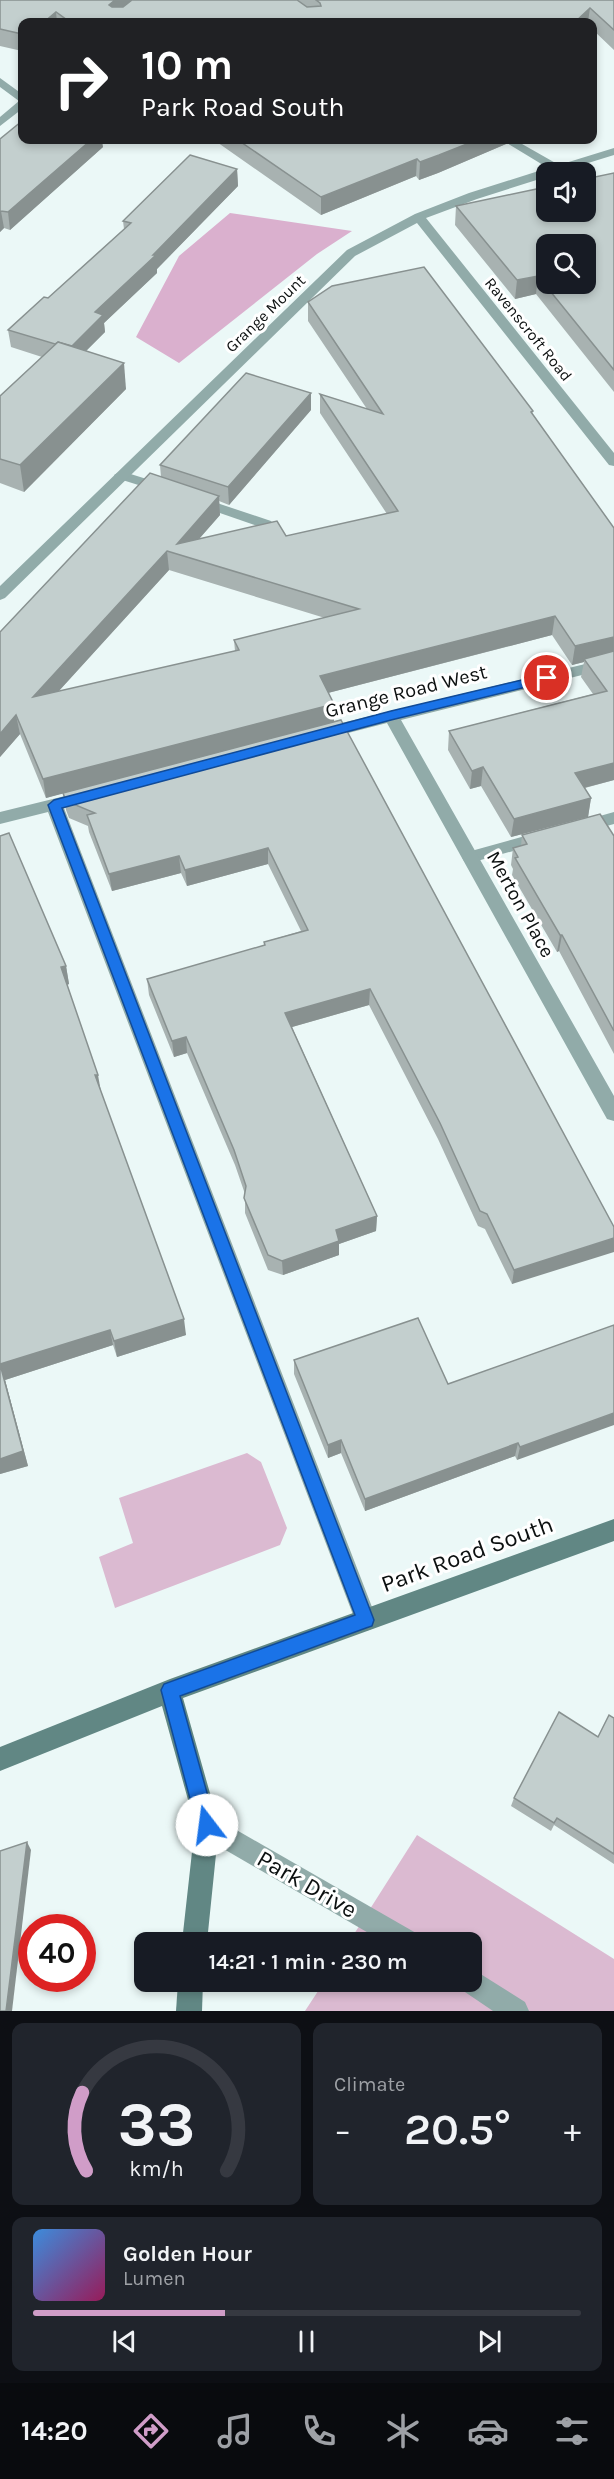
<!DOCTYPE html>
<meta charset="utf-8">
<style>
:root{--surface:#171b24;--page:#20242c;--text:#f1f3f6;--muted:#9ea1a6;--line:#363941;--accent:#d09dc8}
body{margin:0;font-family:Karla,sans-serif;background:var(--page);color:var(--text);height:100vh;display:flex;flex-direction:column;font-size:22px;white-space:nowrap}
*{box-sizing:border-box;margin:0}
p{font-size:20px;color:var(--muted)}
.icon{flex:none;width:33px;height:33px;fill:none;stroke:currentColor;stroke-width:2;stroke-linecap:round;stroke-linejoin:round}
.map{position:relative;height:2011px;overflow:hidden}
.panel{display:flex;flex-direction:column;gap:12px;padding:12px;background:#0d0f14;flex:1}
.panel>*{flex:none}
.banner{position:absolute;left:18px;top:18px;width:579px;height:126px;border-radius:12px;box-shadow:0 3px 9px #0003;background:#202124;color:#fff;overflow:hidden}
.fabs{position:absolute;left:536px;top:162px;display:grid;gap:12px}
.fabs a{display:grid;place-items:center;width:60px;height:60px;border-radius:12px;background:var(--surface);box-shadow:0 3px 9px #0003;font-size:30px}
.speed{position:absolute;left:18px;top:1914px;display:flex;gap:12px;font-size:30px;font-weight:700;text-align:center}
.speed>*{display:grid;place-content:center;width:78px;height:78px;border-radius:50%;background:var(--surface);box-shadow:0 3px 9px #0003;line-height:1}
.speed .limit{border:9px solid #d22;background:#fff;color:#111}
.pin{position:absolute;display:grid;place-items:center;width:51px;height:51px;color:#fff;margin:-26px;border:3px solid #fff;border-radius:50%;box-shadow:0 2px 6px #0007}
.me{position:absolute;width:66px;margin:-33px;rotate:345deg;stroke-linejoin:round;filter:drop-shadow(0 0 4px #0008)}
.turn{display:flex;align-items:center;gap:21px;height:126px;padding:0 24px;font-size:27px}
.turn .icon{width:78px;height:78px;stroke-width:2.5}
.turn b{display:block;font-size:42px;line-height:51px}
.big{font-size:45px;font-weight:600;line-height:1.1}
.panel .card{flex:1;display:flex;flex-direction:column;justify-content:center;gap:9px;min-width:0;padding:0 21px;border-radius:12px;background:var(--page)}
.panel .dial{align-items:center;gap:0}
.dial svg{height:156px;overflow:visible;fill:none;stroke:var(--line);stroke-width:7;stroke-linecap:round;text-anchor:middle}
.dial text{fill:var(--text);stroke:none}
.song{display:flex;align-items:center;gap:18px}
.cover{width:72px;height:72px;border-radius:9px;background:linear-gradient(135deg,hsl(210 70% 55%),hsl(330 70% 35%))}
.played{height:6px;border-radius:3px;background:linear-gradient(90deg,var(--accent) 35%,var(--line) 35%)}
.keys{display:flex;justify-content:space-around;direction:ltr}
.heat{display:flex;justify-content:space-between;align-items:center;font-size:33px;direction:ltr}
.panel .tiles{flex:1;display:grid;gap:12px;grid-template-columns:1fr 1fr}
.card:last-child{grid-column:span 2}
.trip{position:absolute;left:134px;top:1932px;width:348px;height:60px;border-radius:12px;background:var(--surface);box-shadow:0 3px 9px #0003;font-weight:600;line-height:60px;text-align:center}
.tabs{display:flex;height:96px;justify-content:space-around;align-items:center;background:#090b0e;color:var(--muted)}
.tabs .icon{width:42px;height:42px}
.tabs .active{color:var(--accent)}
.tabs b{font-size:27px;color:var(--text)}
.map>svg:first-child{display:block}
.green{fill:#dbbad1}
.forest{fill:#dab0ce}
.lines{fill:none;stroke-linecap:round;stroke-linejoin:round}
.lane{fill:#91aba9;fill-rule:evenodd}
.street{fill:#91aba9;fill-rule:evenodd}
.secondary{fill:#618784;fill-rule:evenodd}
.wall{fill:#a8b2b1;fill-rule:evenodd}
.shaded-wall{fill:#889190}
.building{fill:#c3cfce;stroke:#889190;stroke-width:1.5;fill-rule:evenodd}
.route{fill:#1a73e8;stroke:#114b97;stroke-width:1.5}
.labels{text-anchor:middle;stroke-width:6;stroke-linejoin:round;paint-order:stroke}
.far-street-label{font-size:16px;fill:#0c1010;stroke:#fff}
.street-label{font-size:20px;fill:#0c1010;stroke:#fff}
.near-street-label{font-size:24px;fill:#0c1010;stroke:#fff}
</style>
<div class="map">
<svg width="614" height="2011" viewBox="0 0 614 2011">
<rect width="100%" height="100%" fill="#ebf8f7"/>
<g class="green">
<path d="M247,1453L261,1462L287,1528L280,1545L115,1608L99,1557L133,1543L119,1498Z"/>
<path d="M417,1835L614,1959V2011H305L324,1982H471V1942H349Z"/>
</g>
<path class="forest" d="M230,213L352,231L317,254L179,363L136,337L179,256Z"/>
<g class="lines">
<g class="lane">
<path d="M121,471L169,486L171,489L164,493L116,478L114,475Z"/>
<path d="M196,496L271,521L273,524L266,529L191,503L189,500L191,497Z"/>
<path d="M614,812V824L581,833L575,831L573,827L575,823Z"/>
<path d="M543,831L549,833L551,837L549,841L470,863L464,861L462,857L464,853Z"/>
<path d="M207,1813L416,1933L419,1942H384L198,1834L195,1825L198,1816Z"/>
<path d="M471,1968L525,2002L529,2011H493L462,1990L459,1982H471Z"/>
</g>
<g class="street">
<path d="M0,78L22,94V109L0,126V117L19,101L0,87Z"/>
<path d="M502,140H515L559,165L614,148V155L559,172H546V177L477,199L426,218L614,453V466L609,465L417,223L355,256L5,598L0,600V586L347,250L415,214L469,193L548,168Z"/>
<path d="M614,657V667L401,720L614,1096V1121L607,1119L387,723L321,740L315,738L313,734L315,730L321,728Z"/>
<path d="M65,796L71,798L73,802L71,806L64,808L377,1620L374,1628L366,1631L358,1628L355,1620L48,812L0,824V812Z"/>
</g>
<g class="secondary">
<path d="M614,1519V1541L183,1698L219,1825L207,1942H182L195,1825L162,1706L0,1771V1747L170,1679Z"/>
<path d="M178,1982H203L202,2011H176Z"/>
</g>
</g>
<g class="wall">
<path d="M0,0H614V50L592,29V22H22V51L0,46Z"/>
<path d="M0,139L103,147L10,230L4,228L0,232Z"/>
<path d="M214,140H506V144L438,173L419,180L416,176L321,215Z"/>
<path d="M237,169L238,186L157,269V273L104,323L105,332L86,351L126,389L24,492L0,483V396L42,357L11,347L8,330L48,298L124,229L123,221Z"/>
<path d="M614,173V392L536,294L515,299L455,225L456,206Z"/>
<path d="M308,302L533,411L532,414L614,528V780L585,788L591,798L588,817L511,837L481,786L470,789L448,750L449,731L593,694L581,677L584,662L572,665L552,635L328,693L334,722L614,1227L512,1284L485,1229L478,1226L438,1139L369,1005L292,1027L377,1216L376,1231L339,1244V1255L283,1275L268,1270L245,1213V1194L235,1165L187,1053L174,1057L149,995L147,979L264,946V942L301,931L268,864L187,886L181,873L112,891L89,832L88,826L69,818L66,810L63,793L46,798L20,734L0,757V632L161,477L160,465L311,410L229,505L219,501L220,515L199,539L286,536L387,514L320,413V394L367,409L308,321ZM169,570L325,618L234,640L235,651L58,692Z"/>
<path d="M522,835L614,836V1054L559,951L557,952L512,875L513,869L511,865L513,848L521,846Z"/>
<path d="M0,836L66,966L69,984L67,985L101,1092L186,1335L117,1357L113,1345L5,1380L28,1466L0,1474Z"/>
<path d="M614,1325L517,1460L515,1456L365,1511L341,1453L328,1458L294,1374V1360L448,1384Z"/>
<path d="M614,1718V1864L554,1825L551,1831L511,1806L514,1798L598,1737Z"/>
</g>
<g class="shaded-wall">
<path d="M115,0H136L111,22L109,5Z"/>
<path d="M590,8L588,22H575Z"/>
<path d="M56,12L57,22H44Z"/>
<path d="M91,140H102L103,147L10,230L8,212Z"/>
<path d="M477,140H506V144L438,173L419,180L420,162Z"/>
<path d="M417,159L416,176L321,215V197Z"/>
<path d="M237,169L238,186L157,269V273L104,323L105,332L71,366L69,348L95,312Z"/>
<path d="M1,211L4,228L0,232V212Z"/>
<path d="M538,276L536,294L515,299L517,280Z"/>
<path d="M124,363L126,389L24,492L20,465Z"/>
<path d="M311,393V410L229,505L228,487Z"/>
<path d="M219,496L220,515L184,556L177,544Z"/>
<path d="M167,551L169,570L36,716L33,697Z"/>
<path d="M555,616L552,635L320,695V676Z"/>
<path d="M614,637V656L584,659V662L572,665L575,646Z"/>
<path d="M334,704V723L46,798L43,779Z"/>
<path d="M16,715L20,734L0,757V734Z"/>
<path d="M614,763V780L572,791L575,773Z"/>
<path d="M483,767L481,786L470,789L472,771Z"/>
<path d="M591,798L588,817L511,837L514,819Z"/>
<path d="M268,848V864L187,886L185,870Z"/>
<path d="M179,856L181,873L112,891L109,874Z"/>
<path d="M560,935H562L559,951L557,952Z"/>
<path d="M66,966L69,984L64,986L61,967Z"/>
<path d="M370,989L369,1005L285,1029V1013Z"/>
<path d="M186,1037L187,1053L174,1057L172,1041Z"/>
<path d="M95,1075H98L101,1092Z"/>
<path d="M377,1216L376,1231L339,1244V1255L283,1275L282,1261L336,1230Z"/>
<path d="M614,1238V1252L512,1284L514,1270Z"/>
<path d="M184,1319L186,1335L117,1357L114,1341Z"/>
<path d="M110,1330L113,1345L5,1380L28,1466L0,1474V1364Z"/>
<path d="M614,1413V1425L517,1460L520,1447Z"/>
<path d="M341,1440V1453L328,1458V1445Z"/>
<path d="M518,1443L515,1456L365,1511V1499Z"/>
<path d="M27,1842L31,1850L12,2011H6Z"/>
</g>
<g class="building">
<path d="M0,0H115L109,5L112,7H123L132,0H297L307,7L321,6L320,3L316,0H614V30L590,8L575,22H70L56,12L44,22H22V34L0,29Z"/>
<path d="M22,121V140H91L8,212L1,211L0,212V139Z"/>
<path d="M238,140H477L439,155L420,162L417,159L321,197Z"/>
<path d="M190,155L237,169L153,255H156L95,312L103,315L72,346L58,342L55,344L8,330L44,297L48,298L131,223L123,221Z"/>
<path d="M614,173V370L538,276L517,280L456,206L546,187V212H585V179ZM546,244H585V284H546Z"/>
<path d="M424,267L533,411L531,412L614,528V637L575,646L555,616L320,676L334,704L43,779L16,715L0,734V632L150,473L219,496L177,544L277,521L286,536L398,511L320,394L383,414L308,302L332,286ZM167,551L359,609L234,640L239,650L33,697Z"/>
<path d="M58,342L124,363L20,465L0,459V396Z"/>
<path d="M246,373L311,393L228,487L160,465Z"/>
<path d="M614,651V763L575,773L591,798L514,819L483,767L472,771L449,731L607,691L584,659Z"/>
<path d="M341,720L614,1227V1238L514,1270L487,1214L480,1211L440,1123L370,989L285,1013L377,1216L336,1230L339,1241L282,1261L268,1255L244,1198L246,1186L234,1150L186,1037L172,1041L147,979L265,945L264,942L308,930L268,848L185,870L179,856L109,874L87,815L95,813L66,801L63,793Z"/>
<path d="M600,814L614,836V1031L562,935H560L515,858L518,857L513,848L527,844L522,835Z"/>
<path d="M9,833L66,966L61,967L98,1075H95L184,1319L114,1341L110,1330L0,1364L23,1451L0,1459V836Z"/>
<path d="M418,1318L448,1384L614,1325V1413L520,1447L518,1443L365,1499L341,1440L328,1445L294,1360Z"/>
<path d="M559,1712L598,1737L609,1715L614,1718V1854L557,1818L554,1823L514,1798Z"/>
<path d="M27,1842L6,2011H0V1851Z"/>
</g>
<path class="route" d="M547,674L551,675V681L391,720L62,808L374,1620L372,1626L366,1628L180,1696L216,1825L213,1832L207,1834L200,1832L197,1825L161,1690L164,1684L355,1615L48,805L54,800L391,711Z"/>
<g class="labels">
<g class="far-street-label">
<text transform="translate(265 313) rotate(-44)" y="6">Grange Mount</text>
<text transform="translate(529 329) rotate(51)" y="6">Ravenscroft Road</text>
</g>
<g class="street-label">
<text transform="translate(406 691) rotate(-14)" y="7">Grange Road West</text>
<text transform="translate(521 904) rotate(61)" y="7">Merton Place</text>
</g>
<g class="near-street-label">
<text transform="translate(467 1554) rotate(-20)" y="8">Park Road South</text>
<text transform="translate(307 1884) rotate(30)" y="8">Park Drive</text>
</g>
</g>
</svg>
<div class="fabs">
<a><svg class="icon" aria-label="sound" viewBox="0 0 24 24"><path d="M4 9h4l5-4v14l-5-4H4zM17 9q2 3 0 6"/></svg></a>
<a><svg class="icon" aria-label="search" viewBox="0 0 24 24"><circle cx="10" cy="10" r="6"/><path d="M15 15l6 6"/></svg></a>
</div>
<div class="speed"><div class="limit">40</div></div>
<div class="pin" style="left:547px;top:678px;background:#d93025"><svg class="icon" aria-label="arrive" viewBox="0 0 24 24"><path d="M6 21V4h12l-3 4 3 4H6"/></svg></div>
<svg class="me" style="left:207px;top:1825px" viewBox="-20 -20 40 40"><circle r="19" fill="#fff"/><path d="M0-13L10 11 0 6-10 11z" fill="#1a73e8"/></svg>
<div class="trip">14:21 · 1 min · 230 m</div>
<div class="banner">
<div class="turn"><svg class="icon" aria-label="right" viewBox="0 0 24 24"><path d="M7 20v-9h11M14 6l5 5-5 5"/></svg><div><b>10 m</b>Park Road South</div></div>
</div>
</div>
<section class="panel">
<div class="tiles">
<div class="card dial"><svg viewBox="0 0 100 80">
<path d="M14 69A42 42 0 1 1 86 69"/>
<path d="M14 69A42 42 0 0 1 12 29" stroke="#d09dc8"/>
<text x="50" y="56" font-size="32" font-weight="700">33</text>
<text x="50" y="72" font-size="11">km/h</text>
</svg></div>
<div class="card"><p>Climate</p>
<div class="heat"><a>−</a><b class="big">20.5°</b><a>+</a></div>
</div>
<div class="card">
<div class="song"><i class="cover"></i><div><b>Golden Hour</b><p>Lumen</p></div></div>
<div class="played"></div>
<div class="keys"><svg class="icon" aria-label="previous" viewBox="0 0 24 24"><path d="M18 5L8 12l10 7zM5 5v14"/></svg><svg class="icon" aria-label="pause" viewBox="0 0 24 24"><path d="M8 5v14M16 5v14"/></svg><svg class="icon" aria-label="next" viewBox="0 0 24 24"><path d="M6 5l10 7-10 7zM19 5v14"/></svg></div>
</div>
</div>
</section>
<nav class="tabs">
<b>14:20</b>
<svg class="icon active" aria-label="directions" viewBox="0 0 24 24"><path d="M12 3l9 9-9 9-9-9zM9 14v-3h6M13 9l2 2-2 2"/></svg>
<svg class="icon" aria-label="music" viewBox="0 0 24 24"><path d="M9 18V5l10-2v13"/><circle cx="6" cy="18" r="3"/><circle cx="16" cy="16" r="3"/></svg>
<svg class="icon" aria-label="phone" viewBox="0 0 24 24"><path d="M5 4h4l2 5-3 2q2 4 5 5l2-3 5 2v4C11 20 4 13 5 4z"/></svg>
<svg class="icon" aria-label="climate" viewBox="0 0 24 24"><path d="M12 3v18M4 7l16 10M4 17L20 7"/></svg>
<svg class="icon" aria-label="car" viewBox="0 0 24 24"><path d="M5 17H2v-5l4-1 3-4h7l3 4 3 1v5h-3M9 17h6M6 11h13"/><circle cx="7" cy="17" r="2"/><circle cx="17" cy="17" r="2"/></svg>
<svg class="icon" aria-label="filters" viewBox="0 0 24 24"><path d="M4 7h16M4 17h16"/><circle cx="9" cy="7" r="2"/><circle cx="15" cy="17" r="2"/></svg>
</nav>
